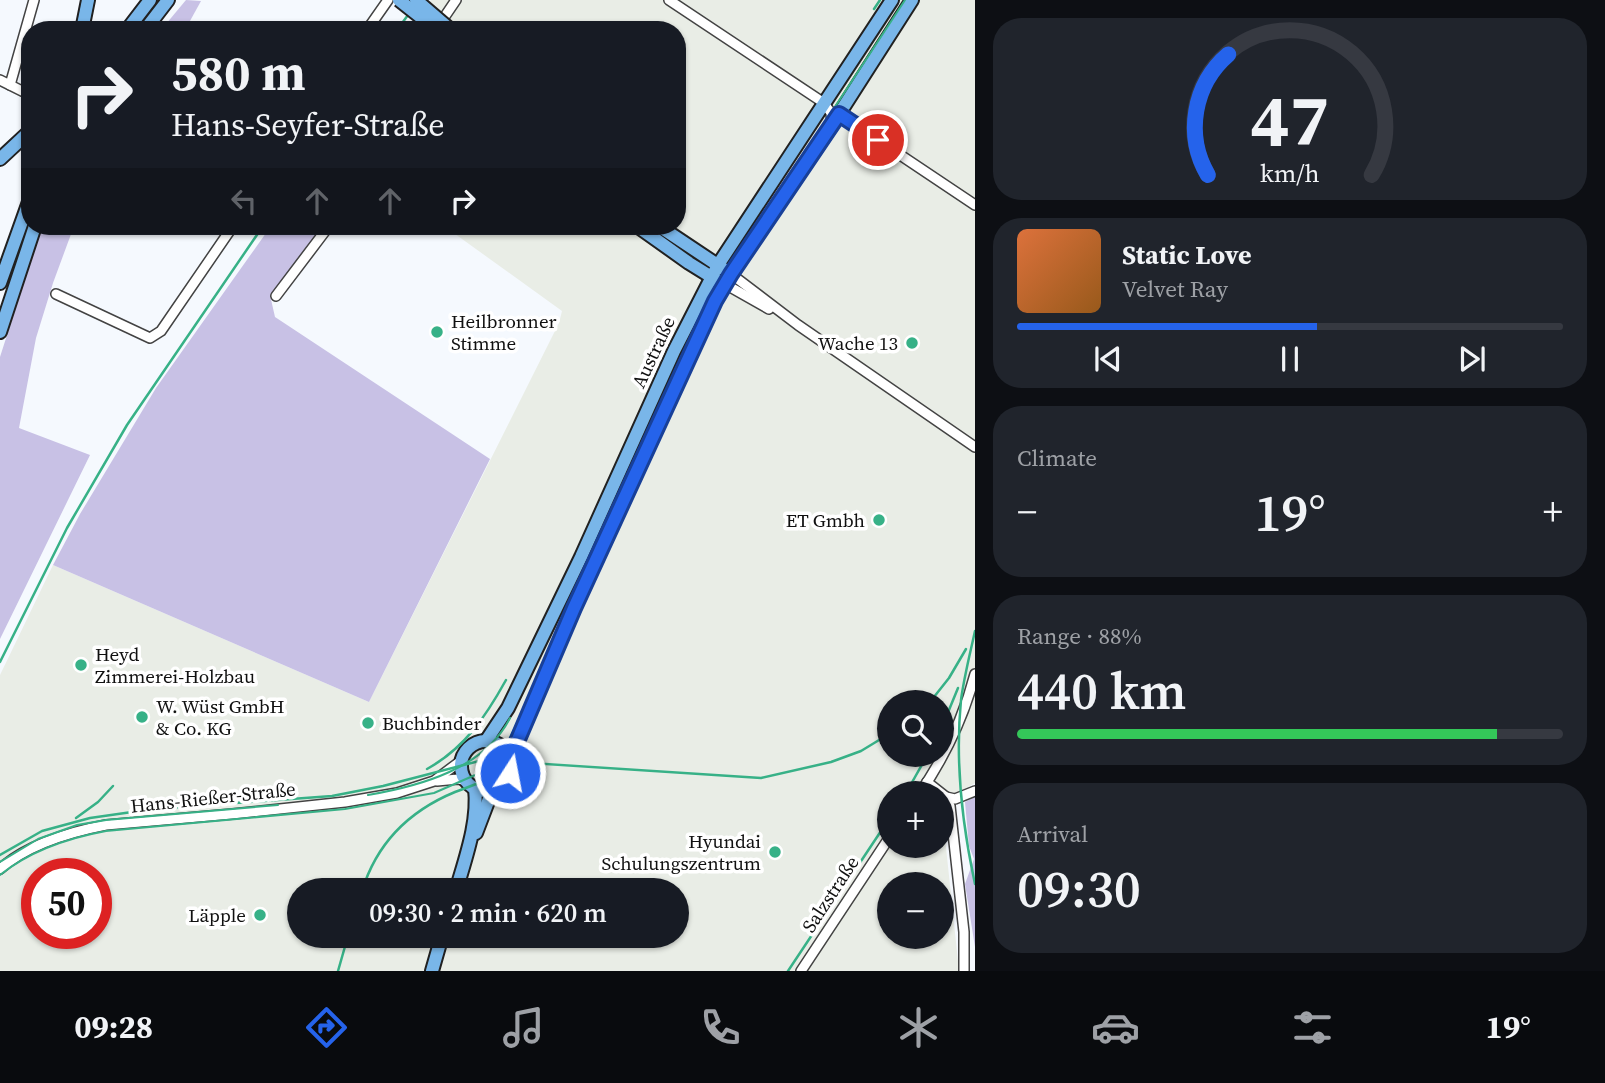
<!DOCTYPE html>
<meta charset="utf-8">
<style>
:root{--surface:#171b24;--page:#20242c;--text:#f1f3f6;--muted:#9ea1a6;--line:#363941;--accent:#2563eb}
body{margin:0;font-family:"Source Serif 4",serif;background:var(--page);color:var(--text);height:100vh;display:flex;flex-direction:column;font-size:26px;white-space:nowrap}
*{box-sizing:border-box;margin:0}
p{font-size:23px;color:var(--muted)}
.icon{flex:none;width:38px;height:38px;fill:none;stroke:currentColor;stroke-width:2;stroke-linecap:round;stroke-linejoin:round}
.map{position:relative;flex:1;overflow:hidden}
.sheet{display:flex;flex-direction:column;gap:18px;padding:18px;background:#0d0f14;width:630px}
.sheet>*{flex:none}
.guide{position:absolute;left:21px;top:21px;width:665px;height:214px;border-radius:28px;box-shadow:0 2px 5px #0004;background:#171b24;color:var(--text);overflow:hidden}
.buttons{position:absolute;left:877px;top:690px;display:grid;gap:14px}
.buttons a{display:grid;place-items:center;width:77px;height:77px;border-radius:50%;background:var(--surface);box-shadow:0 2px 5px #0004;font-size:35px}
.speed{position:absolute;left:21px;top:858px;display:flex;gap:14px;font-size:35px;font-weight:700;text-align:center}
.speed>*{display:grid;place-content:center;width:91px;height:91px;border-radius:50%;background:var(--surface);box-shadow:0 2px 5px #0004;line-height:1}
.speed .limit{border:10px solid #d22;background:#fff;color:#111}
.pin{position:absolute;display:grid;place-items:center;width:60px;height:60px;color:#fff;margin:-30px;border:4px solid #fff;border-radius:50%;box-shadow:0 2px 7px #0007}
.me{position:absolute;width:77px;margin:-38px;rotate:11deg;stroke-linejoin:round;filter:drop-shadow(0 0 5px #0008)}
.turn{display:flex;align-items:center;gap:24px;height:147px;padding:0 35px;font-size:32px}
.turn .icon{width:91px;height:91px;stroke-width:2.5}
.turn b{display:block;font-size:49px;line-height:60px}
.lanes{display:flex;align-items:center;height:66px;padding:0 35px;background:#0003;justify-content:center;gap:35px;direction:ltr}
.lanes .off{opacity:.35}
.big{font-size:52px;font-weight:600;line-height:1.1}
.sheet .widget{flex:1;display:flex;flex-direction:column;justify-content:center;gap:10px;min-width:0;padding:0 24px;border-radius:28px;background:var(--page)}
.sheet .dial{align-items:center;gap:0}
.dial svg{height:182px;overflow:visible;fill:none;stroke:var(--line);stroke-width:7;stroke-linecap:round;text-anchor:middle}
.dial text{fill:var(--text);stroke:none}
.song{display:flex;align-items:center;gap:21px}
.cover{width:84px;height:84px;border-radius:10px;background:linear-gradient(135deg,hsl(20 70% 55%),hsl(30 70% 35%))}
.played{height:7px;border-radius:4px;background:linear-gradient(90deg,var(--accent) 55%,var(--line) 55%)}
.keys{display:flex;justify-content:space-around;direction:ltr}
.heat{display:flex;justify-content:space-between;align-items:center;font-size:38px;direction:ltr}
.charge{height:10px;border-radius:5px;background:linear-gradient(90deg,#34c759 88%,var(--line) 0)}
.trip{position:absolute;left:287px;top:878px;width:402px;height:70px;border-radius:35px;background:var(--surface);box-shadow:0 2px 5px #0004;font-weight:600;line-height:70px;text-align:center}
.tabs{display:flex;height:112px;justify-content:space-around;align-items:center;background:#090b0e;color:var(--muted)}
.tabs .icon{width:49px;height:49px}
.tabs .active{color:var(--accent)}
.tabs b{font-size:32px;color:var(--text)}
main{display:flex;flex:1;min-height:0}
.map>svg:first-child{display:block}
.industrial{fill:#e9ede6;fill-rule:evenodd}
.green{fill:#c8c1e5}
.lines{fill:none;stroke-linecap:round;stroke-linejoin:round}
.minor-casing{stroke:#434343;stroke-width:12}
.major-casing{stroke:#212121;stroke-width:16}
.minor{stroke:#fff;stroke-width:9}
.major{stroke:#79b6e9;stroke-width:12}
.tram{stroke:#37b187;stroke-width:2}
.rail{stroke:#37b187;stroke-width:2.5}
.major-bridge-casing{stroke:#212121;stroke-width:16;stroke-linecap:butt}
.major-bridge{stroke:#79b6e9;stroke-width:12}
.route-casing{stroke:#184099;stroke-width:18}
.route{stroke:#2563eb;stroke-width:12}
.poi-dot{fill:#37b187;stroke:#fff;stroke-width:2.5}
.labels{text-anchor:middle;stroke-width:7;stroke-linejoin:round;paint-order:stroke}
.poi-label{font-size:19px;fill:#101010;stroke:#fff;text-anchor:start}
.street-label{font-size:19px;fill:#101010;stroke:#fff}
</style>
<main>
<div class="map">
<svg width="975" height="971" viewBox="0 0 975 971">
<rect width="100%" height="100%" fill="#f5f9fe"/>
<path class="industrial" d="M431,0H975V783L942,802V793H889V845H942V809L959,971H0V675L53,565L369,702L559,323L562,311L444,226H677V30H409ZM889,702H942V754H889ZM37,873H96V933H37ZM889,884H942V936H889ZM299,891H677V936H299Z"/>
<g class="green">
<path d="M186,0L201,1L185,30H161Z"/>
<path d="M42,226H74L53,283L36,338L19,428L90,455L0,639V357Z"/>
<path d="M271,226H325L280,288L270,295L275,317L490,459L369,702L53,565L80,514L156,388Z"/>
<path d="M975,797V947L965,884L974,859L969,846L965,802Z"/>
</g>
<g class="lines">
<defs>
<g id="minor">
<path d="M669,0L824,103L831,113L832,125"/>
<path d="M439,25L456,0"/>
<path d="M367,30L388,0"/>
<path d="M0,80L30,95"/>
<path d="M10,85L34,0"/>
<path d="M839,114L975,205"/>
<path d="M731,274L798,325L975,447"/>
<path d="M725,284L769,309"/>
<path d="M56,294L150,338L161,331L233,226"/>
<path d="M276,296L329,226"/>
<path d="M437,781L458,779L466,781"/>
<path d="M927,782L946,797L950,806L964,932V971"/>
<path d="M920,793C945,756 964,717 975,674"/>
<path d="M946,797L955,799L975,791"/>
<path d="M0,869C28,844 70,832 106,825L232,814L345,802L397,793L434,781L462,760"/>
<path d="M801,971L889,838"/>
</g>
<g id="major">
<path d="M82,30L88,0"/>
<path d="M127,30L150,0"/>
<path d="M145,30L168,0"/>
<path d="M0,159L30,131"/>
<path d="M637,226L689,263L718,281"/>
<path d="M659,226L725,270"/>
<path d="M0,283L30,199"/>
<path d="M0,332L35,226"/>
<circle cx="486" cy="766" r="25"/>
<path d="M486,741L508,708L581,557L674,351L718,265L892,0"/>
<path d="M510,758L574,608L715,301L731,274L832,125L912,0"/>
<path d="M476,833L492,791"/>
<path d="M456,891C465,859 479,822 475,788"/>
<path d="M432,971L442,936"/>
</g>
</defs>
<use href="#minor" class="minor-casing"/>
<use href="#major" class="major-casing"/>
<use href="#minor" class="minor"/>
<use href="#major" class="major"/>
<g class="tram">
<path d="M368,795C420,786 484,769 510,718"/>
<path d="M0,862L38,839L77,825L106,820L278,805"/>
<path d="M0,875C31,850 68,838 106,831L345,809L434,793L482,772L495,760L505,748L522,713L711,296L905,0"/>
</g>
<g class="rail">
<path d="M874,9L880,0"/>
<path d="M397,30L419,0"/>
<path d="M975,631C970,654 964,677 961,700C955,761 962,824 975,884"/>
<path d="M0,662L67,528L127,425L263,226"/>
<path d="M930,702L949,678L966,649"/>
<path d="M942,727L958,688"/>
<path d="M427,769C465,748 486,716 506,680"/>
<path d="M906,793L928,754"/>
<path d="M76,818L98,802L113,786"/>
<path d="M0,855L42,831L90,818L153,809L332,796L383,786L483,760L761,778L831,762L861,751L889,734"/>
<path d="M362,891C377,842 409,811 455,792C480,783 501,773 527,767"/>
<path d="M338,971L348,936"/>
<path d="M788,971L889,819"/>
</g>
<defs>
<g id="major-bridge">
<path d="M399,0L437,30"/>
<path d="M416,0L451,30"/>
</g>
</defs>
<use href="#major-bridge" class="major-bridge-casing"/>
<use href="#major-bridge" class="major-bridge"/>
</g>
<g class="lines">
<defs>
<path id="route" d="M510,773V758L574,608L715,301L731,274L839,114L878,140"/>
</defs>
<use href="#route" class="route-casing"/>
<use href="#route" class="route"/>
</g>
<g class="poi-dot">
<circle cx="437" cy="332" r="7"/>
<circle cx="912" cy="343" r="7"/>
<circle cx="879" cy="520" r="7"/>
<circle cx="81" cy="665" r="7"/>
<circle cx="142" cy="717" r="7"/>
<circle cx="368" cy="723" r="7"/>
<circle cx="775" cy="852" r="7"/>
<circle cx="260" cy="915" r="7"/>
</g>
<g class="labels">
<g class="poi-label">
<text x="451" y="328">Heilbronner<tspan x="451" dy="22">Stimme</tspan></text>
<text x="898" y="350" text-anchor="end">Wache 13</text>
<text x="865" y="527" text-anchor="end">ET Gmbh</text>
<text x="95" y="661">Heyd<tspan x="95" dy="22">Zimmerei-Holzbau</tspan></text>
<text x="156" y="713">W. Wüst GmbH<tspan x="156" dy="22">&amp; Co. KG</tspan></text>
<text x="382" y="730">Buchbinder</text>
<text x="761" y="848" text-anchor="end">Hyundai<tspan x="761" dy="22">Schulungszentrum</tspan></text>
<text x="246" y="922" text-anchor="end">Läpple</text>
</g>
<g class="street-label">
<text transform="translate(653 352) rotate(-65)" y="7">Austraße</text>
<text transform="translate(213 797) rotate(-6)" y="7">Hans-Rießer-Straße</text>
<text transform="translate(830 894) rotate(-57)" y="7">Salzstraße</text>
</g>
</g>
</svg>
<div class="buttons">
<a><svg class="icon" aria-label="search" viewBox="0 0 24 24"><circle cx="10" cy="10" r="6"/><path d="M15 15l6 6"/></svg></a>
<a>+</a>
<a>−</a>
</div>
<div class="speed"><div class="limit">50</div></div>
<div class="pin" style="left:878px;top:140px;background:#d93025"><svg class="icon" aria-label="arrive" viewBox="0 0 24 24"><path d="M6 21V4h12l-3 4 3 4H6"/></svg></div>
<svg class="me" style="left:510px;top:773px" viewBox="-20 -20 40 40"><circle r="17" fill="#2563eb" stroke="#fff" stroke-width="3"/><path d="M0-11L8 9 0 5-8 9z" fill="#fff"/></svg>
<div class="trip">09:30 · 2 min · 620 m</div>
<div class="guide">
<div class="turn"><svg class="icon" aria-label="right" viewBox="0 0 24 24"><path d="M7 20v-9h11M14 6l5 5-5 5"/></svg><div><b>580 m</b>Hans-Seyfer-Straße</div></div>
<div class="lanes"><svg class="icon off" aria-label="left" viewBox="0 0 24 24"><path d="M17 20v-9H6M10 6l-5 5 5 5"/></svg><svg class="icon off" aria-label="ahead" viewBox="0 0 24 24"><path d="M12 20V5M6 11l6-6 6 6"/></svg><svg class="icon off" aria-label="ahead" viewBox="0 0 24 24"><path d="M12 20V5M6 11l6-6 6 6"/></svg><svg class="icon" aria-label="right" viewBox="0 0 24 24"><path d="M7 20v-9h11M14 6l5 5-5 5"/></svg></div>
</div>
</div>
<section class="sheet">
<div class="widget dial"><svg viewBox="0 0 100 80">
<path d="M14 69A42 42 0 1 1 86 69"/>
<path d="M14 69A42 42 0 0 1 23 16" stroke="#2563eb"/>
<text x="50" y="56" font-size="32" font-weight="700">47</text>
<text x="50" y="72" font-size="11">km/h</text>
</svg></div>
<div class="widget">
<div class="song"><i class="cover"></i><div><b>Static Love</b><p>Velvet Ray</p></div></div>
<div class="played"></div>
<div class="keys"><svg class="icon" aria-label="previous" viewBox="0 0 24 24"><path d="M18 5L8 12l10 7zM5 5v14"/></svg><svg class="icon" aria-label="pause" viewBox="0 0 24 24"><path d="M8 5v14M16 5v14"/></svg><svg class="icon" aria-label="next" viewBox="0 0 24 24"><path d="M6 5l10 7-10 7zM19 5v14"/></svg></div>
</div>
<div class="widget"><p>Climate</p>
<div class="heat"><a>−</a><b class="big">19°</b><a>+</a></div>
</div>
<div class="widget"><p>Range · 88%</p><b class="big">440 km</b><div class="charge"></div></div>
<div class="widget"><p>Arrival</p><b class="big">09:30</b></div>
</section>
</main>
<nav class="tabs">
<b>09:28</b>
<svg class="icon active" aria-label="directions" viewBox="0 0 24 24"><path d="M12 3l9 9-9 9-9-9zM9 14v-3h6M13 9l2 2-2 2"/></svg>
<svg class="icon" aria-label="music" viewBox="0 0 24 24"><path d="M9 18V5l10-2v13"/><circle cx="6" cy="18" r="3"/><circle cx="16" cy="16" r="3"/></svg>
<svg class="icon" aria-label="phone" viewBox="0 0 24 24"><path d="M5 4h4l2 5-3 2q2 4 5 5l2-3 5 2v4C11 20 4 13 5 4z"/></svg>
<svg class="icon" aria-label="climate" viewBox="0 0 24 24"><path d="M12 3v18M4 7l16 10M4 17L20 7"/></svg>
<svg class="icon" aria-label="car" viewBox="0 0 24 24"><path d="M5 17H2v-5l4-1 3-4h7l3 4 3 1v5h-3M9 17h6M6 11h13"/><circle cx="7" cy="17" r="2"/><circle cx="17" cy="17" r="2"/></svg>
<svg class="icon" aria-label="filters" viewBox="0 0 24 24"><path d="M4 7h16M4 17h16"/><circle cx="9" cy="7" r="2"/><circle cx="15" cy="17" r="2"/></svg>
<b>19°</b>
</nav>
